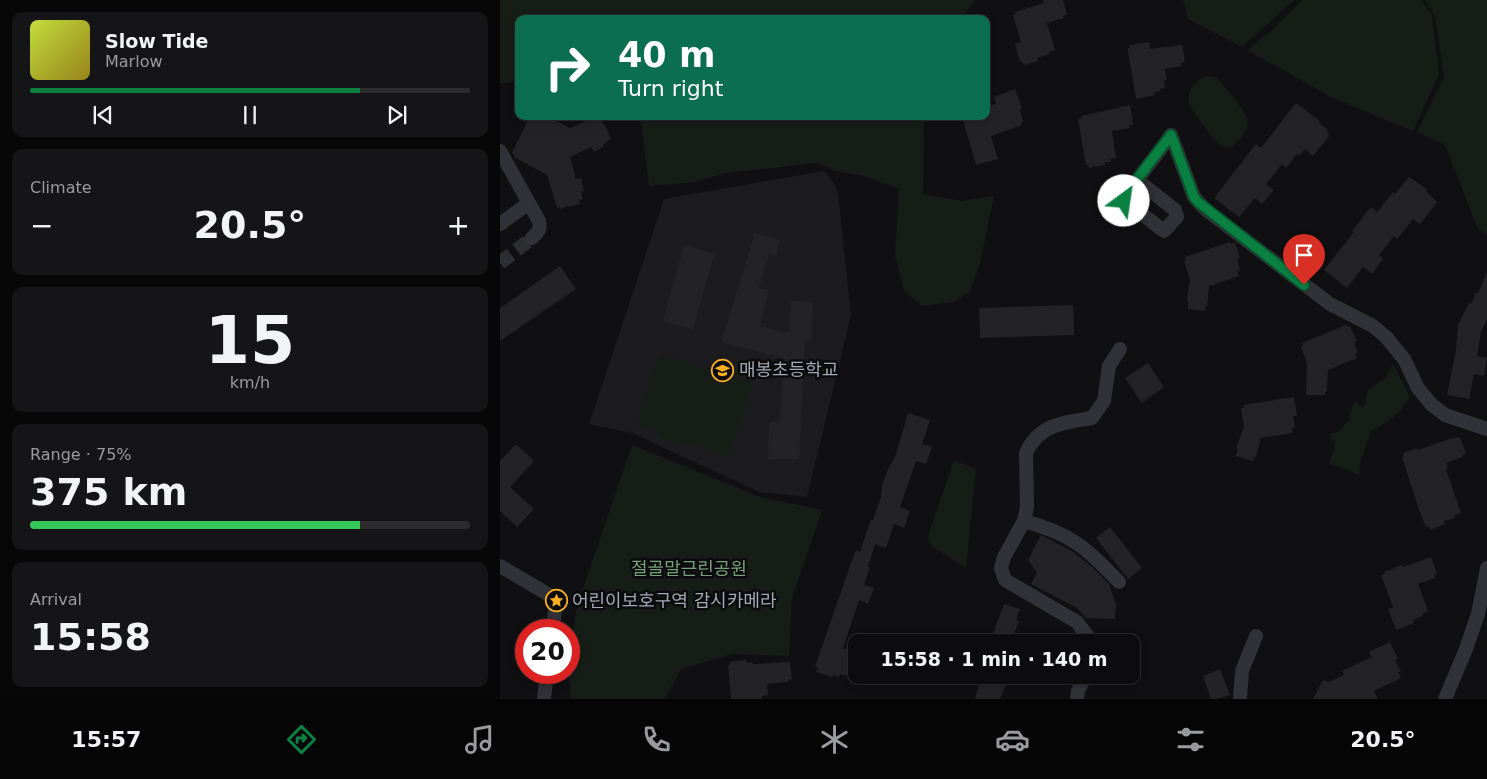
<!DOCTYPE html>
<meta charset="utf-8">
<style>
:root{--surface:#0c0c0e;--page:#151517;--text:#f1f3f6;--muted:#9a9b9e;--line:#2c2c2e;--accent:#0b8043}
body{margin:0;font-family:"DejaVu Sans","Noto Sans KR",sans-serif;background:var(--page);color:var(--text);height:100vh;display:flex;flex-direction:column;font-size:19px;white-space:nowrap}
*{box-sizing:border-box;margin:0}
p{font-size:16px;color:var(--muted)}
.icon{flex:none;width:28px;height:28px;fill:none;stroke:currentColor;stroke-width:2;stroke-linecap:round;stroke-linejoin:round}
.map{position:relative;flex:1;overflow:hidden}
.details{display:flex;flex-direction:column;gap:12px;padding:12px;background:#070708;width:500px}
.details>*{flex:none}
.guide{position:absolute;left:15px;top:15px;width:475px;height:105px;border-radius:10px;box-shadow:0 2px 8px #0003,0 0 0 1px var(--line);background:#0b6e4f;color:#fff;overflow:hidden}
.speed{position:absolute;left:15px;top:619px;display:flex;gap:10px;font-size:25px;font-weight:700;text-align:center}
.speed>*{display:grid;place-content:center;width:65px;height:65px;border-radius:50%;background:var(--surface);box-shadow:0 2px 8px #0003,0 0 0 1px var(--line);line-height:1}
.speed .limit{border:8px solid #d22;background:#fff;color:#111}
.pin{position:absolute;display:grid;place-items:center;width:42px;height:42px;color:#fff;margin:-51px -21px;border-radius:50% 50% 50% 0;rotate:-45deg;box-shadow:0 0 5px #0007}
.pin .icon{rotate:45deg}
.me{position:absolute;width:55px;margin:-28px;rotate:31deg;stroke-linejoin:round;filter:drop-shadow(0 0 4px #0008)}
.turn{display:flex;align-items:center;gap:18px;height:105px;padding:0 20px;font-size:22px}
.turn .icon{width:65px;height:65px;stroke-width:2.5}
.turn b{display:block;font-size:35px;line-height:42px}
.big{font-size:38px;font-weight:700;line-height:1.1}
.details .widget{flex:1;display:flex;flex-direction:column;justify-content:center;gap:8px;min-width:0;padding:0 18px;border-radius:10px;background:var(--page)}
.details .dial{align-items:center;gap:0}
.dial b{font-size:65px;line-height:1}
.song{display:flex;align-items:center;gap:15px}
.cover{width:60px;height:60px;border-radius:8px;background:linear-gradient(135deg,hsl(70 70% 55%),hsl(50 70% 35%))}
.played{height:5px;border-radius:2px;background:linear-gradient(90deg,var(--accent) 75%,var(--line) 75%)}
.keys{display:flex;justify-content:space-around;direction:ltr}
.heat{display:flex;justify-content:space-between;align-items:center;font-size:28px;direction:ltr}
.charge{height:8px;border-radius:4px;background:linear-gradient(90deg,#34c759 75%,var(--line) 0)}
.trip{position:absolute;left:348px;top:634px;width:292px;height:50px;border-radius:10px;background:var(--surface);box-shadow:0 2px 8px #0003,0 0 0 1px var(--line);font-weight:700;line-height:50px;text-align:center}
.dock{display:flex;height:80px;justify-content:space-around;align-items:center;background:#050506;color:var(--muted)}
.dock .icon{width:35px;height:35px}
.dock .current{color:var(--accent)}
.dock b{font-size:22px;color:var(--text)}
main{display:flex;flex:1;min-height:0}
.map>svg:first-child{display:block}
.built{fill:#1c1c1f}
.green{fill:#161d17}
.building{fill:#232326}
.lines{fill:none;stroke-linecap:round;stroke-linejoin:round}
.minor-tunnel{stroke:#2d2e32;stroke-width:14;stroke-dasharray:14 7;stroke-linecap:butt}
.minor{stroke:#313237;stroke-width:14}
.route-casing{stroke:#07532c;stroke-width:12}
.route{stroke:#0b8043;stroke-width:9}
.labels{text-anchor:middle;stroke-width:5;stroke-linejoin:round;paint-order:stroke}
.poi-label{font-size:18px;fill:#a1a7b3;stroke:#0b0b0d;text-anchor:start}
.park-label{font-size:18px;fill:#76a078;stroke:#0b0b0d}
</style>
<main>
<section class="details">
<div class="widget">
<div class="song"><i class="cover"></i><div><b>Slow Tide</b><p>Marlow</p></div></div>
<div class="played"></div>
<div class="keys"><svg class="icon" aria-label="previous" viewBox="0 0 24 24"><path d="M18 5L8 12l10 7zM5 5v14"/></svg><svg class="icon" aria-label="pause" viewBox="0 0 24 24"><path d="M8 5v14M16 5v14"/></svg><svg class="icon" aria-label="next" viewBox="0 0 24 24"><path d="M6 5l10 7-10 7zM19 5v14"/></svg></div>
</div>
<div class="widget"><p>Climate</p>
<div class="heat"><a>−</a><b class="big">20.5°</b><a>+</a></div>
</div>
<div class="widget dial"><b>15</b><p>km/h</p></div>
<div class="widget"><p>Range · 75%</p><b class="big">375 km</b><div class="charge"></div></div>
<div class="widget"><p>Arrival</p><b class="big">15:58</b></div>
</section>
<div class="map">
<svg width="987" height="699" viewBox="0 0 987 699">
<rect width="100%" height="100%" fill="#101012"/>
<path class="built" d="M324,171L333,182L338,193L351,315L307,497L259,492L132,433L89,424L164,199Z"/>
<g class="green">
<path d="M0,0H475L461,19H19V82L0,83Z"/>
<path d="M683,0H794L742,47L688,19Z"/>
<path d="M802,0H921L932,15L939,74L913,131L833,98L747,50L769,33Z"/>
<path d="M925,0H987V235L978,229L945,145L917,132L944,77L935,16Z"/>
<path d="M706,76L714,77L720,81C727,91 743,107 747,118C750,126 746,130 742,136C738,141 734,147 727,147C716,147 695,114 689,104C687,91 694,81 706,76Z"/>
<path d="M133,116H424L423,194L462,201L494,196L480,264L470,291L454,302L422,306L404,291L395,256L399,189L364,176L335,171L317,163L225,173L195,182L149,186L141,122Z"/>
<path d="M159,354L254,382L229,458L193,446L173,444L163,440L152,432L139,428V419Z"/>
<path d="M893,364L910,397C900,413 888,423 871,431L859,465L860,473L856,475L853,472L829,464L836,442L830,439L832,433L838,432L849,420L853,403L856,401L862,407L865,405L868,390L885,378Z"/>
<path d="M132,445L260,497L322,510L292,598L289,656L232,654L181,669L165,699H71L69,675L72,634L78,603Z"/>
<path d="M454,460L476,469L466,568L432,546L430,543L428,536Z"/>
</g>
<g class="building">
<path d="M543,0H563L567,14L563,16L564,18L547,23L555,50L549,52V54L537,58L538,61L524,65L522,61L520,62L515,44L521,42L513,15L516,14L515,12L544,3Z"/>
<path d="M649,42L650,49L682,45L685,62L681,63L682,66L665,69L667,80H664L665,88L660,89V91L654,93L655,95L636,99L628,51V48L630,47V45Z"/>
<path d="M515,89L522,108L520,109L523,122H521L522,125L491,136L498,159L476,165L462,116H486V107L496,104L494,97Z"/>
<path d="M796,103L821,122L819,123L829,131L827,133L830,135L813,156L805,149L799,156L797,154L786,168L782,164L766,184L774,190L762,204L755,198L739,217L714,198L756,144L761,148Z"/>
<path d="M630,105L633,124L629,125L630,128L612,131L616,158L610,159L611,162H605V165L589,168L588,165H586L578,119L582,118V116Z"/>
<path d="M30,116H46L70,128L97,116L101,118L104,125H105L111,139L103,145V147L94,152L91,147L70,157L76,179L81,178L84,191L81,192L83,199L79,200L80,204L69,207L68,206L60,209V207L57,208L47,175L14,157V154L12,153Z"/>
<path d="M909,177L927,189L926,191L937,202L920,224L913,219L897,239L894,236L879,255L883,259L872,274L863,267L847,288L824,270L854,232L852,231L871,207L877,212L893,192L895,194Z"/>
<path d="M255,233L280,240L276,256L269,254L259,288L269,290L260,326L289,333L291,301L313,302L311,341L305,340L299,459H268L269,422H280L284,358L221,342Z"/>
<path d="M730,242L731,244L735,242L740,258L737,259L740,270L737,271L739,276L709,286L707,307H705V311L688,309V301H687L690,279L684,261H686L685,257Z"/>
<path d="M184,245L214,254L193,330L163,321Z"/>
<path d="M60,266L76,289L0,341V308Z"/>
<path d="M987,272V319L981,332L977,356L987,358L984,376L974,374L969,399L947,395L956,350L958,325L969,303L971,304L976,293H978Z"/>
<path d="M573,305L574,335L480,338L479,308Z"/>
<path d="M846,325L847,327L850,326L857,341L854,342L858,353L855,354L857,358L828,370L827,391L825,392V395H806L807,363L801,347L803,346L802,343Z"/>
<path d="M648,363L664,387L642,403L625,378Z"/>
<path d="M794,397L797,416H793L795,428H792L793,433L761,438L756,457H754L753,461L736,456L738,449L736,448L744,427L741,408H744V405Z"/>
<path d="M408,413L430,420L422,444L432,447L426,464L416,461L400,507L410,511L404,528L394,524L386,548L375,544L368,567H370L364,585L374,588L368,604L359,600L343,648L354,652L346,676L340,674L339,677L333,675L332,677L316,672L318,668L315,667L351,563L356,550L360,552L367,531L371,520H373L381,497L382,485L389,467L395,457Z"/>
<path d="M960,437L966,454L962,455L963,457L946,463L948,468L946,469L961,513L954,515L955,518L944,521L945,524L930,530L929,526L926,527L919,510L902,457L904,456L903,453L918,448V450L952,438V439Z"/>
<path d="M16,444L34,461L10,487L34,509L17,527L0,511V461Z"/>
<path d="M610,527L642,568L628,579L596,538Z"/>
<path d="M541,535L572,551L591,566L609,584L616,604L615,619L586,618L577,608L531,584L537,573L528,560Z"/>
<path d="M931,557L937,574L934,575L935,578L918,584L928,611L922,614L923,616L913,620L914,623L896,630L888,609L893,607L881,575L885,574L884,572L902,565L903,567Z"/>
<path d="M504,604L520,609L516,620L519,621L511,642H490Z"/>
<path d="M890,642L898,659L895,660L901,671L898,672L901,678L874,691L878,699H813L823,680L829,682L844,675L842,671L872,657L869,652Z"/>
<path d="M246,660L247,663L252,662L253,664L290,662L292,679L288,680V682L267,684L268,695L262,696V699H231L228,666L230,665V662Z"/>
<path d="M720,669L730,695L717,699H711L703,676Z"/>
<path d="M482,675H497L495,681L506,684L500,699H475Z"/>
</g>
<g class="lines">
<path class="minor-tunnel" d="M0,263L32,238"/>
<g class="minor">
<path d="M671,135L694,197L705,209L830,304L873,326L886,337L904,359L918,388L931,404L945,415L987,429"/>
<path d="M0,151L39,221C41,230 38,232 32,238"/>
<path d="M637,180L675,210L677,217L664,231L623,199L624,196C640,176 656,156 671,135"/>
<path d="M0,224L29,203"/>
<path d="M524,521C571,534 586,547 619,582"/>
<path d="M0,566L56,599L53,630"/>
<path d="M592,642L577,622L505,580L501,568L504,557L524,521L527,507L526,453C539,424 565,422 592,418L604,401L609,366L620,349"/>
<path d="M44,699L47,672"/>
<path d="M577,699L578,691L586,675"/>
<path d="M740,699L742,671L756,636"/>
<path d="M945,699L966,649L978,614L987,568"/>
</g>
</g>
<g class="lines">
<defs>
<path id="route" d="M624,201V196L671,135L694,197L698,202L804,285"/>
</defs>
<use href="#route" class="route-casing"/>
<use href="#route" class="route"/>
</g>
<defs>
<symbol id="school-ring" viewBox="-11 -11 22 22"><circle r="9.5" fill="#0b0b0d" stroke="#fbae1f" stroke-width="1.5"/><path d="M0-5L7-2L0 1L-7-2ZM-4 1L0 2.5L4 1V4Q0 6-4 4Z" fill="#fbae1f"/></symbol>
<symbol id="sight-ring" viewBox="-11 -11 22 22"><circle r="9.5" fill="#0b0b0d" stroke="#fbae1f" stroke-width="1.5"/><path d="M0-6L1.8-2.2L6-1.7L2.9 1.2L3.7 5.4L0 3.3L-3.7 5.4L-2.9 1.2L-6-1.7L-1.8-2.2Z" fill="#fbae1f"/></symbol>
</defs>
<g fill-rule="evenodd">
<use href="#school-ring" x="210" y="358" width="25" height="25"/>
<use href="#sight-ring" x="44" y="588" width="25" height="25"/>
</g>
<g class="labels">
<g class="poi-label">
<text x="239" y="376">매봉초등학교</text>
<text x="72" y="607">어린이보호구역 감시카메라</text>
</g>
<g class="park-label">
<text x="189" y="575">절골말근린공원</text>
</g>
</g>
</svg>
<div class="speed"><div class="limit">20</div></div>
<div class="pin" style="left:804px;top:285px;background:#d93025"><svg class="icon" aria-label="arrive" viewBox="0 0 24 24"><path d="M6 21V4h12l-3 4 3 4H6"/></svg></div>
<svg class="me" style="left:624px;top:201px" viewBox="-20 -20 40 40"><circle r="19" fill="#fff"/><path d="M0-13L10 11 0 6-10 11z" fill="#0b8043"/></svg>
<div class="trip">15:58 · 1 min · 140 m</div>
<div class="guide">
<div class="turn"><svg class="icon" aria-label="right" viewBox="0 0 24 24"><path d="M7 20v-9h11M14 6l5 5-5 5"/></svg><div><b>40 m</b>Turn right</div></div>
</div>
</div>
</main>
<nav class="dock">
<b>15:57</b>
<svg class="icon current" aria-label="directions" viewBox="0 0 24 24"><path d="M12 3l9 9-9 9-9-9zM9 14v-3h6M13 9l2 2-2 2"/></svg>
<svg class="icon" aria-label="music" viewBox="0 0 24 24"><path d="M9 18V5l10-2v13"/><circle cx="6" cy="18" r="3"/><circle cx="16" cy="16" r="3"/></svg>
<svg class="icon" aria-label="phone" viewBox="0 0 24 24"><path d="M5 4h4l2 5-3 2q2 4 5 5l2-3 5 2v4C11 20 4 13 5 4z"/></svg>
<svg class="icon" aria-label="climate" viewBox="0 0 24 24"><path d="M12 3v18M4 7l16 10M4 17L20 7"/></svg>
<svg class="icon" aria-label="car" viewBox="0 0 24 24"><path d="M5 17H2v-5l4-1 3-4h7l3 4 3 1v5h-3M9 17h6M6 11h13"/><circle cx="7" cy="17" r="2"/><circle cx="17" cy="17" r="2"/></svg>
<svg class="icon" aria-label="filters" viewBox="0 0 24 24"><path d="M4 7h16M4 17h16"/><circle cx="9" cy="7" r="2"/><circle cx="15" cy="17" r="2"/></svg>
<b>20.5°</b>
</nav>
